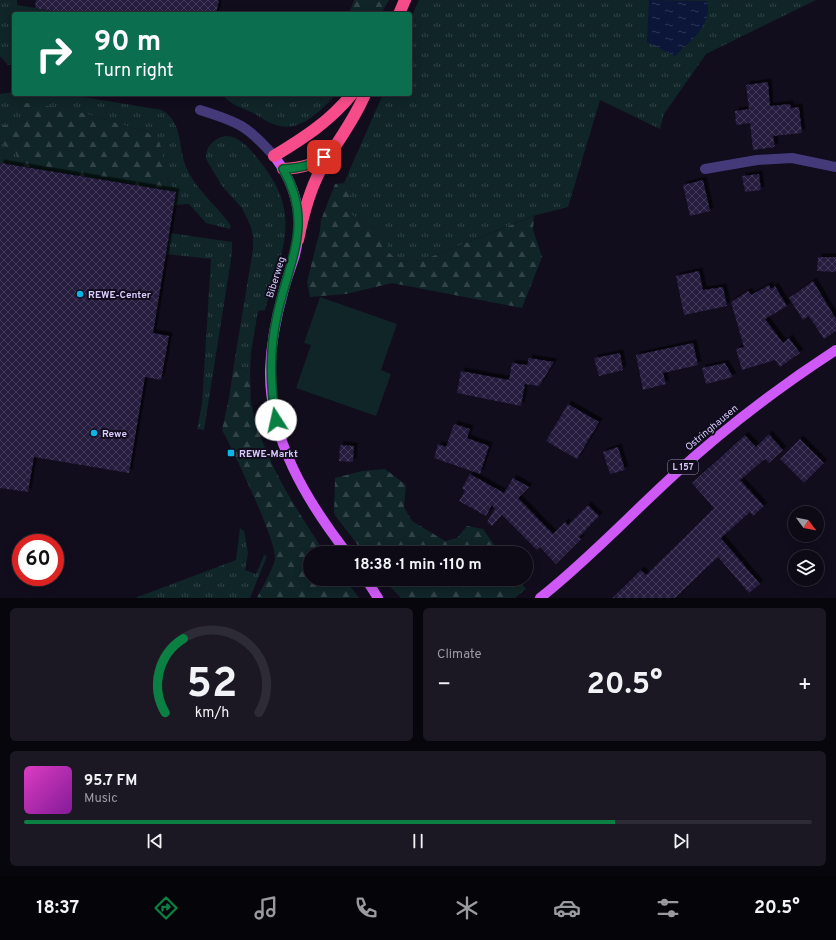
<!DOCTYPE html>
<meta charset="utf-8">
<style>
:root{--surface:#0d0a16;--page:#1b1823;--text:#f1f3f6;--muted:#9a9aa1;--line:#2d2b35;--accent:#0b8043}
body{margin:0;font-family:Overpass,sans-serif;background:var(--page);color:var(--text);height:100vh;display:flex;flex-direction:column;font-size:15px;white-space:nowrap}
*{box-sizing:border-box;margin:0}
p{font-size:13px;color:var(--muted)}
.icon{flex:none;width:22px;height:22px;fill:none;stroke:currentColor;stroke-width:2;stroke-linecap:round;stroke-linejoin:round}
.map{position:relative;height:598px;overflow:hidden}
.side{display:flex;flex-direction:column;gap:10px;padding:10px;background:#07060c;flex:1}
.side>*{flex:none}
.guide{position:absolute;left:12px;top:12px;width:400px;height:84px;border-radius:4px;box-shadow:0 2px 10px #0003,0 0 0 1px var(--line);background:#0b6e4f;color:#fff;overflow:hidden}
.needle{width:26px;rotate:122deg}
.buttons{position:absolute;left:788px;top:506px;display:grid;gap:8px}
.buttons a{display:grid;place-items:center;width:36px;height:36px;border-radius:50%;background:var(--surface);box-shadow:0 2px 10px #0003,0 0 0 1px var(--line);font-size:20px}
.speed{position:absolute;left:12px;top:534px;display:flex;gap:8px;font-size:20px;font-weight:700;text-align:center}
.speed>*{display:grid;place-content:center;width:52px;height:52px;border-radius:50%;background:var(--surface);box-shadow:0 2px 10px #0003,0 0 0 1px var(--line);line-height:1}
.speed .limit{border:6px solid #d22;background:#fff;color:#111}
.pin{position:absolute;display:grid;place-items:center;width:34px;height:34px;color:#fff;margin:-17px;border-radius:8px;box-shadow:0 2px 6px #0006}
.me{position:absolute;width:44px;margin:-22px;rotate:350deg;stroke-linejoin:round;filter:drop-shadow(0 0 3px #0008)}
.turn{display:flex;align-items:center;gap:14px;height:84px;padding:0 16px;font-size:18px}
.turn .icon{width:52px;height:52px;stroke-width:2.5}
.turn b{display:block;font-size:28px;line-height:34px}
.big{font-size:30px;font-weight:700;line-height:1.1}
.side .widget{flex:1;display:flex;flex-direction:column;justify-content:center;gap:6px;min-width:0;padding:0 14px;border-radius:6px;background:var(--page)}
.side .dial{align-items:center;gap:0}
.dial svg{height:104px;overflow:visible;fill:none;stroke:var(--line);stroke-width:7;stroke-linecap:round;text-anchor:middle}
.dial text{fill:var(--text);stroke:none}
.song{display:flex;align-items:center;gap:12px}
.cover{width:48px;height:48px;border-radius:6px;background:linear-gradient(135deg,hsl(310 70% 55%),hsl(290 70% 35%))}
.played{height:4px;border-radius:2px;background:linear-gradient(90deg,var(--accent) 75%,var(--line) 75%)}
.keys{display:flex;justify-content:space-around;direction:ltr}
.heat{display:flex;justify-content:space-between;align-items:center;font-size:22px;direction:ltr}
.side .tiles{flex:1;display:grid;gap:10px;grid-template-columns:1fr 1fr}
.widget:last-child{grid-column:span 2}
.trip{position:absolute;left:303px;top:546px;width:230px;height:40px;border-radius:20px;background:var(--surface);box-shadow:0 2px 10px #0003,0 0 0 1px var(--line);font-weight:700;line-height:40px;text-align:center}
.menu{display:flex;height:64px;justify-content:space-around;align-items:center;background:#050409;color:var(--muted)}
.menu .icon{width:28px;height:28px}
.menu .active{color:var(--accent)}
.menu b{font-size:18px;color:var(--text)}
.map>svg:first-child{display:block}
.grass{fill:url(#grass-tufts)}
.forest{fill:url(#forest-firs)}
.garden{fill:#102527}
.water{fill:url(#water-ripples)}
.building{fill:url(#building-cross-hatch);filter:url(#shadow)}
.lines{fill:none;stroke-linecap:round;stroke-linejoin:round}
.minor{stroke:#443a7a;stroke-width:10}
.primary{stroke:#ce59f6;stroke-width:10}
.motorway{stroke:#f64d8a;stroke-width:12}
.route-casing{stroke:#07532c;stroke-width:10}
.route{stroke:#0b8043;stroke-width:7}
.poi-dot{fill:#0cb7e7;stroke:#110d1d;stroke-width:1.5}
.labels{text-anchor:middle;stroke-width:4;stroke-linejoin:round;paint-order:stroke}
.shield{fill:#110d1d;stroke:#9c92b9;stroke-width:1}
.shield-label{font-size:9px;font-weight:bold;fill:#d7cbfc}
.street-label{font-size:10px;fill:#d7cbfc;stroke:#110d1d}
.poi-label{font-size:10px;font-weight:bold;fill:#d7cbfc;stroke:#110d1d;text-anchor:start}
</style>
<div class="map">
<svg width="836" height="598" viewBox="0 0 836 598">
<defs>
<pattern id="grass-tufts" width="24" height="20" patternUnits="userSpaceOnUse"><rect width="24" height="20" fill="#102527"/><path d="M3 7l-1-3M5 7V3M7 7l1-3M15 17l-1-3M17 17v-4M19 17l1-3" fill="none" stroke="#324347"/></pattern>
<pattern id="forest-firs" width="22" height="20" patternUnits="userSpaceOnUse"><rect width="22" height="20" fill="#102527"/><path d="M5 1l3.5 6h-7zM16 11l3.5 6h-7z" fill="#324347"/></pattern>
<pattern id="water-ripples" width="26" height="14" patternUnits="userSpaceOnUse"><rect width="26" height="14" fill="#0b1638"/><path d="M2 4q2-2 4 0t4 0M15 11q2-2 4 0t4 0" fill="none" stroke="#2e3756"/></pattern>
<pattern id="building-cross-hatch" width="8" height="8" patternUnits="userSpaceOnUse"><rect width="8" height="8" fill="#251a3d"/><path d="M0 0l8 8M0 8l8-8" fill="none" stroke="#443a5a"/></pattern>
<filter id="shadow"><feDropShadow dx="3.5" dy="-3.5" stdDeviation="0" flood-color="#0009"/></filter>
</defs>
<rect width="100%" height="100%" fill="#110d1d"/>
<g class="grass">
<path d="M0,0H17V5L71,14H14V65H8L0,56Z"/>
<path d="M419,0H816L706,54L664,114L660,129L600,100L568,207L533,216L423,260L400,262L387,251V235L344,211L352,190L344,183L383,94H410V20Z"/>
<path d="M14,92V94H65L162,110C183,123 178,145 185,164C194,189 217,205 231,226L230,229L206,223L189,204L174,205L176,192L167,180L163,165L147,132L76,111L25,114L27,118L20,125H4L0,128V94Z"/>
<path d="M222,94H336C321,111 300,133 276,125C266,122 259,116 251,112C240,107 229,104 222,94Z"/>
<path d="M225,136C240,136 249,148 258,159C305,215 281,250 265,310L258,311L251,352L250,373L234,364L253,249V238L251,227L242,208L222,186L206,159C206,146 213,139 225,136Z"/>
<path d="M0,143L15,150L21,166L0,163Z"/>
<path d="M170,233L232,242V253L204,430L197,429L202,404L211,259L166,254Z"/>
<path d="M240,528L244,531L248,553L245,570L256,574L264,555L267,556L250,598H135L236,560Z"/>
</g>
<g class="forest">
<path d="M354,0H389L381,14H349Z"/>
<path d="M28,103L76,111L147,132L160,143L167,180L176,192L21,166L15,151L0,143V128L4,125H20L27,118L24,114L17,113L16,108L18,105Z"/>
<path d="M344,183L352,190L345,211L387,235V251L400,262L423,260L534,216L533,230L542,257L522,308L392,283L346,294L310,297L307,282L320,230L321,220L335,184Z"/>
<path d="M234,364L250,373C251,383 250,394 251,403C262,458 295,507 325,553H310V579H345L359,598H257C261,590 274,567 275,559C277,541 233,450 222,430L229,398Z"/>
<path d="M385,469L406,485L404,507L412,521L445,541L457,538L467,526L483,529L500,553H364L334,514L335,478L362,471Z"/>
<path d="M383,579H518L526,589L515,598H401Z"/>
</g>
<path class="garden" d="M320,297L397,324L381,370L391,374L376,416L296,388L311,345L304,343Z"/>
<path class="water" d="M649,0L707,1C713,25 691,40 675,56L647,42Z"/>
<g class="building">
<path d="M36,0H219L216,14H71L35,8Z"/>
<path d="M768,82L770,106L790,104L791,108L799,107L802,133L773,136L775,147L753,150L750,123L736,125L735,111L749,109L746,85Z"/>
<path d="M0,163L176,192L153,333L169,336L161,380L145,377L129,473L34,457L28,492L0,488Z"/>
<path d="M759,174L761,190L745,192L742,176Z"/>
<path d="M703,180L710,211L690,216L683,185Z"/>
<path d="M818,257H836V272L817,271Z"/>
<path d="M699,271L703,290L723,287L727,306L684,315L676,276Z"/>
<path d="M813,281L836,319V331L824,339L809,316L803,320L789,298Z"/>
<path d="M769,285L771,289L775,286L787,306L765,319L783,343L789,338L800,353L780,367L775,360L742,370L736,349L744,347L731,302L748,291L751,295Z"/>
<path d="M693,343L698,365L663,373L666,384L643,390L636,355Z"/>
<path d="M620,353L623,370L599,376L594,358Z"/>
<path d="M529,358L554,362L539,386L525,384L521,406L457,393L461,371L509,380L512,363L527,365Z"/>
<path d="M725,363L733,377L706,384L702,368Z"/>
<path d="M568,404L599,422L577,459L546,441Z"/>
<path d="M454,424L470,429L467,438L489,446L480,474L434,458L438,444L446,447Z"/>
<path d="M769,434L783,450L769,463L765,459L740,480L764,506L753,516L750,512L721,538L760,584L749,593L718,557L675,598H612L641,570L646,575L714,508L692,483L745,435L756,447Z"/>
<path d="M800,439L824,463L804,483L780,459Z"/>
<path d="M340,445L354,446L353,462L339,461Z"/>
<path d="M618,447L625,470L610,474L603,452Z"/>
<path d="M470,474L504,493L513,478L529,487L518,498L553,534L565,522L568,525L588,505L599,516L579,537L581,539L556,564L540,547L537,550L502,515L492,526L487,522L495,509L492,505L486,516L459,501L465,491L462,488Z"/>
</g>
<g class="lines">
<g class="minor">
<path d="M200,110C238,122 247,125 274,156"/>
<path d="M705,169L757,160L792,158L836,167"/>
</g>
<g class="primary">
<path d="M274,156C297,186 304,219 295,255C291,268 286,280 283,293C276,318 271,344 270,370C269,439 306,500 347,553"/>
<path d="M366,579L378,598"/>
<path d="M540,598C588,560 630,515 675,474C725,428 779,387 836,350"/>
</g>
<g class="motorway">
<path d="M399,14L405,0"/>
<path d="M274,156C304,138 330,121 352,94"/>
<path d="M283,169C301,168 315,165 329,153"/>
<path d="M298,240C303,215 309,191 321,169C336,143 354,121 365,94"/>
</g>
</g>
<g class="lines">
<defs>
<path id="route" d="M276,420C270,385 269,351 277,316C288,262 315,224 283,169C299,168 311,166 324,157"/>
</defs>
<use href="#route" class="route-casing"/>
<use href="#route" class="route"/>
</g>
<g class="poi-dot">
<circle cx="80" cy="294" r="4"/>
<circle cx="94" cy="433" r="4"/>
<rect x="227" y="449" width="8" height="8" rx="2"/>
</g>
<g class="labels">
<rect class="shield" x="668" y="460" width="30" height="14" rx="3"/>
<g class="shield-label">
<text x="683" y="470">L 157</text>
</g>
<g class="street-label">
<text transform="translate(275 277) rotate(-73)" y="4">Biberweg</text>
<text transform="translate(711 427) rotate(-40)" y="4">Ostringhausen</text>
</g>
<g class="poi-label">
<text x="88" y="298">REWE-Center</text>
<text x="102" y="437">Rewe</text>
<text x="239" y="457">REWE-Markt</text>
</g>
</g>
</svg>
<div class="buttons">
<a><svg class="needle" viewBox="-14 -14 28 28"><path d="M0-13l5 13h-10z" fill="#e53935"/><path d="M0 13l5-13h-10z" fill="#9a9aa1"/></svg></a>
<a><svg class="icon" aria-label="layers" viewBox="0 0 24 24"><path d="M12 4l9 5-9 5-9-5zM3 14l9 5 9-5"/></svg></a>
</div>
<div class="speed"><div class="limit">60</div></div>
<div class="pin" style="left:324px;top:157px;background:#d93025"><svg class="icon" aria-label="arrive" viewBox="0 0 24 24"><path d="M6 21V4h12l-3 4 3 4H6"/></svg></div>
<svg class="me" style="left:276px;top:420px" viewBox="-20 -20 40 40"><circle r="19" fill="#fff"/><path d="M0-13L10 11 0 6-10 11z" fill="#0b8043"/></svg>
<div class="trip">18:38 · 1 min · 110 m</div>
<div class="guide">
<div class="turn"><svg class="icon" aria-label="right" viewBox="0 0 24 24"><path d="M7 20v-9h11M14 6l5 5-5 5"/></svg><div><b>90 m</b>Turn right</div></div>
</div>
</div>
<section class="side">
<div class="tiles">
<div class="widget dial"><svg viewBox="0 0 100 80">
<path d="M14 69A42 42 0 1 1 86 69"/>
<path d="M14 69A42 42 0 0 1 28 12" stroke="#0b8043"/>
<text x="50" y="56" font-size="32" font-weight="700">52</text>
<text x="50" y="72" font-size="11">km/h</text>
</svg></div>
<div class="widget"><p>Climate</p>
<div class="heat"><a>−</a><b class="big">20.5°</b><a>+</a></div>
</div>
<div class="widget">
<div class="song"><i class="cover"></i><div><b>95.7 FM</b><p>Music</p></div></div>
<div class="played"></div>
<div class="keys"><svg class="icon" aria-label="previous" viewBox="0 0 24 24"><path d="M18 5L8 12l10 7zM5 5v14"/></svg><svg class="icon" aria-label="pause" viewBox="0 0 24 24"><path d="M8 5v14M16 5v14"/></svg><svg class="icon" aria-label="next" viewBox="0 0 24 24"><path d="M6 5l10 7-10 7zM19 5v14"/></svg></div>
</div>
</div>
</section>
<nav class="menu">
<b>18:37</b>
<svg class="icon active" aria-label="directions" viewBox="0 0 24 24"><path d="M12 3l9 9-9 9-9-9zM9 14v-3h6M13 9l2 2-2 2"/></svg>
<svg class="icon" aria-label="music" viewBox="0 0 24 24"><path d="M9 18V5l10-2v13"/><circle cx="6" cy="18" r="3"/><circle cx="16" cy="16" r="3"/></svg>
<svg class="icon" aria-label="phone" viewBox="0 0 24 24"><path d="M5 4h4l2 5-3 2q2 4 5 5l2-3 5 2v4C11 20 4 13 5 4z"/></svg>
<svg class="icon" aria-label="climate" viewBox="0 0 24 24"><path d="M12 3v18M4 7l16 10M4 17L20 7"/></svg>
<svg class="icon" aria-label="car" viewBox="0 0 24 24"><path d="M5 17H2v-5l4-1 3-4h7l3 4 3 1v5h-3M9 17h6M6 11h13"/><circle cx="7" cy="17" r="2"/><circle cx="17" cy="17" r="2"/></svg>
<svg class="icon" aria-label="filters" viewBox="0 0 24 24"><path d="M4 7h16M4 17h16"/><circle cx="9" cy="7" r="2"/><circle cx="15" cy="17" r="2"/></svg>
<b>20.5°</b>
</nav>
